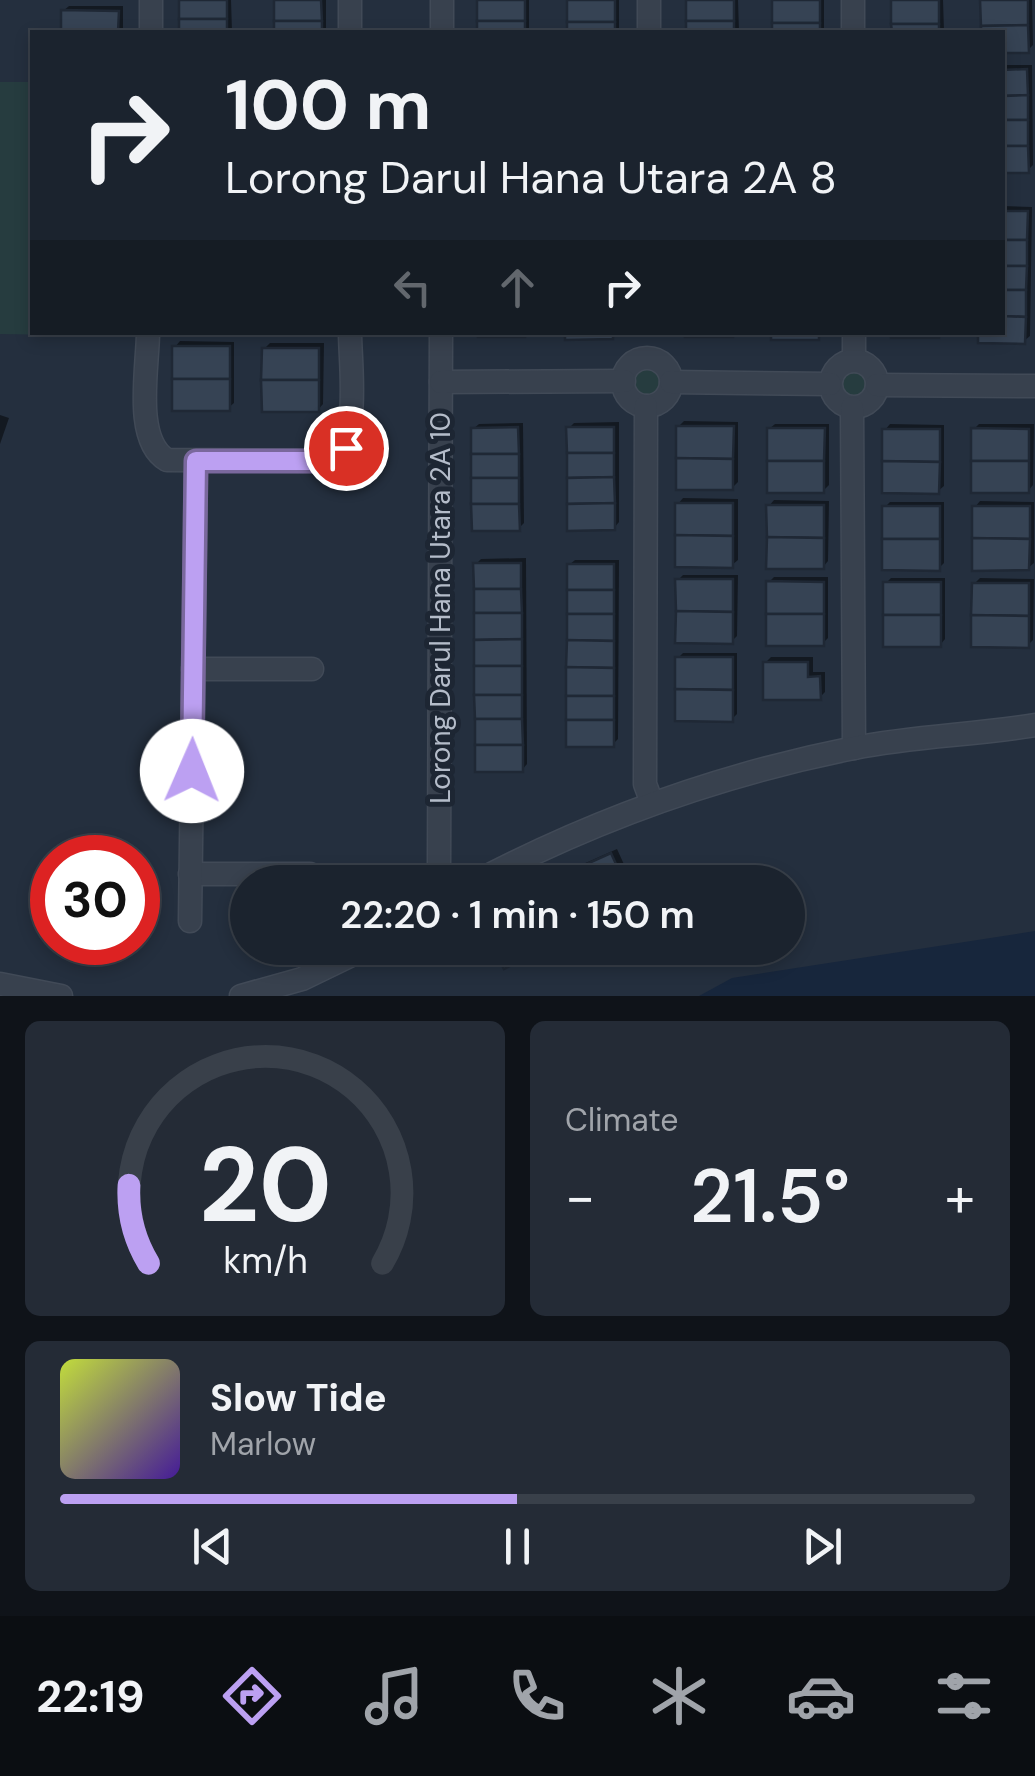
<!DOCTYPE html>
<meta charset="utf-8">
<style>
:root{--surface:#1b232e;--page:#242b36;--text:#f1f3f6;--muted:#a0a4aa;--line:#39404a;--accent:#bca0f2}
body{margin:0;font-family:"DM Sans",sans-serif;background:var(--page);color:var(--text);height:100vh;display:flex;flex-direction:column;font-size:38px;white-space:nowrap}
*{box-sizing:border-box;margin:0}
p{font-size:32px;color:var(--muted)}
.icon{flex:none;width:55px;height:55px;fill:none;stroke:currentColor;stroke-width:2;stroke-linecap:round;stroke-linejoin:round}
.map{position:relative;height:996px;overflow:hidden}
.side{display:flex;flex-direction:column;gap:25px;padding:25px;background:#0f1319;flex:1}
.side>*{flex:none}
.guide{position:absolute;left:30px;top:30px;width:975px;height:305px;border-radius:0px;box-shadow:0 5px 15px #0003,0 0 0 2px var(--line);background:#1b232e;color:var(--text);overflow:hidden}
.speed{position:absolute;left:30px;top:835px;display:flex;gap:20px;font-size:50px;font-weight:700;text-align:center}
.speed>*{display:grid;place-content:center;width:130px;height:130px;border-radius:50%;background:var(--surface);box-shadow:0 5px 15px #0003,0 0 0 2px var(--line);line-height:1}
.speed .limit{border:15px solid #d22;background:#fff;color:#111}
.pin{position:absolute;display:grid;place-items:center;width:85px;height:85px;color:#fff;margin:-42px;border:5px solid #fff;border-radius:50%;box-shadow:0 2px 10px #0007}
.me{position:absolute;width:110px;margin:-55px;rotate:1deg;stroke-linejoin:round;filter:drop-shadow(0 0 8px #0008)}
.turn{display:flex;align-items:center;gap:35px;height:210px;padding:0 30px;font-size:45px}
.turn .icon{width:130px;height:130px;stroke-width:2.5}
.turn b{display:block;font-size:70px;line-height:85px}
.lanes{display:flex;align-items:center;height:95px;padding:0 30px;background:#0003;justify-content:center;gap:50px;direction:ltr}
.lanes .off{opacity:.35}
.big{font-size:75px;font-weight:600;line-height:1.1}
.side .tile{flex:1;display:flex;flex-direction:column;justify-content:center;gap:15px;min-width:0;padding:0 35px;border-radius:15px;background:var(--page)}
.side .dial{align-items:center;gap:0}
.dial svg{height:260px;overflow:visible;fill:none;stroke:var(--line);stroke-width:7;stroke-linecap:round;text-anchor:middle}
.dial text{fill:var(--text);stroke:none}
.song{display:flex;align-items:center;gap:30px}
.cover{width:120px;height:120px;border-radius:15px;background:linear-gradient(135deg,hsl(70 70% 55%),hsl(260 70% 35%))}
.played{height:10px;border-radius:5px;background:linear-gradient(90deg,var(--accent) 50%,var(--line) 50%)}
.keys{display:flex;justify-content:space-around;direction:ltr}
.heat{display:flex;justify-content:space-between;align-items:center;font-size:55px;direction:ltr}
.side .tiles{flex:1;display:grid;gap:25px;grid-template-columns:1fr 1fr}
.tile:last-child{grid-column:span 2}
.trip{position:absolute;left:230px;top:865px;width:575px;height:100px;border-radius:50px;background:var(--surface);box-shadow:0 5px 15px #0003,0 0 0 2px var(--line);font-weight:600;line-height:100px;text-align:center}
.menu{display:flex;height:160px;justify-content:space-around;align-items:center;background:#0b0e12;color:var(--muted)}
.menu .icon{width:70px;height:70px}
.menu .active{color:var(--accent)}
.menu b{font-size:45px;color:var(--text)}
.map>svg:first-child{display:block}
.green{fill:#263c3f}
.water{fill:#17263c}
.shadow{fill:#0007}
.building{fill:#364354;stroke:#1f2835;stroke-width:2.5}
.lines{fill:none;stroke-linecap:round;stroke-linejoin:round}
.minor-casing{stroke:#414a57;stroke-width:25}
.minor{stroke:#38414e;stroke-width:22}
.route-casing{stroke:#7a689d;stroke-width:25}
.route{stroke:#bca0f2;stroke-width:18}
.labels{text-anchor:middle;stroke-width:10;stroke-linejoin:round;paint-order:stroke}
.street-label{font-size:28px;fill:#b4bcc9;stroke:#1d2633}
</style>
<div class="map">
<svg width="1035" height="996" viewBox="0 0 1035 996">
<rect width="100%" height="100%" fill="#242f3e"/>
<g class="green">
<path d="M0,82H32V332L127,336L0,334Z"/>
<circle cx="648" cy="382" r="17"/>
<circle cx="854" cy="384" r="17"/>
</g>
<path class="water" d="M1035,931V996H699L732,978Z"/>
<g class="shadow">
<path d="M182,0H231L232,32H182Z"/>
<rect x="276" y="0" width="50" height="32"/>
<rect x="480" y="0" width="49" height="32"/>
<rect x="570" y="0" width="49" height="32"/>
<path d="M688,0H738L739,32H689Z"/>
<rect x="774" y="0" width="50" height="32"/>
<path d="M894,0H943L944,32H894Z"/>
<path d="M982,0H1032L1033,45L1028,50L1002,32H983Z"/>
<path d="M69,6H123V32H63V11Z"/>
<path d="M1002,65H1032L1033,165L1028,170L1002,171Z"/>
<path d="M1002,206L1032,207L1030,336L1024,341L1002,332Z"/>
<path d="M180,341L234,342V403L228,408L175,347Z"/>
<path d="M270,343H324L323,404L318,410L264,349Z"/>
<path d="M0,415L9,418L0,444Z"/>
<path d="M684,421L738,422V482L732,488L678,427Z"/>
<path d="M619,422V522L614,528L569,428L574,423Z"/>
<path d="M523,423L524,523L519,528L473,429L479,424Z"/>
<path d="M775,424H829V485L823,491L769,429Z"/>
<path d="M890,424L944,425V486L938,491L885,430Z"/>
<path d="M979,424H1034L1033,485L1028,491L974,429Z"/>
<path d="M683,498L738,499V560L732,565L678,504Z"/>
<path d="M774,500L829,501L828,561L823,567L769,506Z"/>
<path d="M980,501L1034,502V563L1028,568L975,507Z"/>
<path d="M890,502H944V563L939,568L885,507Z"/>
<path d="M526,558L527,764L522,770L476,564L481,559Z"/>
<path d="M575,560H619L618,739L613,744L569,565Z"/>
<path d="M683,575H738L737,636L732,641L678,580Z"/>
<path d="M774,577H828V638L823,643L769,582Z"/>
<path d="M891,578H945V639L940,645L886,583Z"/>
<path d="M980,578L1034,579L1033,640L1028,645L974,584Z"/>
<path d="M683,653H737V714L732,719L678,658Z"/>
<path d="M771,657H813V672H825V692L820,697L765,663Z"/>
<path d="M617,849L632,882H557L561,874Z"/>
</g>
<g class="building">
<rect x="179" y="0" width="48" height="19"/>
<path d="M274,0H321L322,21H274Z"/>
<rect x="477" y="0" width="48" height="21"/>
<rect x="567" y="0" width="48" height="22"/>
<rect x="686" y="0" width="48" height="21"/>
<rect x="772" y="0" width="48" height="23"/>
<rect x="891" y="0" width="48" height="24"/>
<path d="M980,0H1028V25L981,26Z"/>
<path d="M61,10L119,11L118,32H61Z"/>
<rect x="179" y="19" width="48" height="13"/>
<rect x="274" y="21" width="48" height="11"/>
<rect x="477" y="21" width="48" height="11"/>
<rect x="686" y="21" width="48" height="11"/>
<rect x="567" y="22" width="48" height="10"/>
<rect x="772" y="23" width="48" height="9"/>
<path d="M891,24H939V32H892Z"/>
<path d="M1028,25L1029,53H1002V32H981V26Z"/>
<path d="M1027,69L1028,95L1002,96V70Z"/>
<path d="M1028,95V120H1002V96Z"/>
<rect x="1002" y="120" width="26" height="26"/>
<path d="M1002,146H1028L1029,173H1002Z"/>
<path d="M1002,211H1028L1027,240H1002Z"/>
<rect x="1002" y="240" width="25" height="26"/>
<path d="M1002,266H1027L1026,290H1002Z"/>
<path d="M1002,290H1026V317L1002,316Z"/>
<path d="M1002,316L1026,317L1025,344L978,343V332H1002Z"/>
<rect x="478" y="332" width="47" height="5"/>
<path d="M565,332H613V339L565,340Z"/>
<rect x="685" y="332" width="48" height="5"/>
<rect x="771" y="332" width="48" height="8"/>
<rect x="891" y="332" width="48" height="6"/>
<rect x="172" y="346" width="58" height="33"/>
<path d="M262,348H319V380H261Z"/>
<rect x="172" y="379" width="58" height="32"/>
<path d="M261,380H319V412H262Z"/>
<path d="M676,426H734L733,459L676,458Z"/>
<path d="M518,427L519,454H471V428Z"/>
<path d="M566,427H614V453H567Z"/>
<path d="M767,428H825L824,461H767Z"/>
<path d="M971,428L1029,429V461H971Z"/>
<path d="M882,429H940V462L882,461Z"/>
<path d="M567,453H614V477L567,478Z"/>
<rect x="471" y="454" width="48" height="24"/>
<path d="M676,458L733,459V490H676Z"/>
<rect x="767" y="461" width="57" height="32"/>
<path d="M882,461L940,462L939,494L882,493Z"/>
<rect x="971" y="461" width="58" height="32"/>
<path d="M614,477L615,503L567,504V478Z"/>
<rect x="471" y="478" width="48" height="26"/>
<path d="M615,503V530L567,531V504Z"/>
<path d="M675,503H733V536L675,535Z"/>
<path d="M471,504H519L520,531H472Z"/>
<path d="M766,505H824V538L767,537Z"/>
<rect x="882" y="506" width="58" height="33"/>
<path d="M972,506H1030V539L972,538Z"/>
<path d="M675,535L733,536V568L675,567Z"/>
<path d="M767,537L824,538V569H766Z"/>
<path d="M972,538L1030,539L1029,570L972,571Z"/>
<path d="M882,539H940V571L882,570Z"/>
<path d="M473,563H521V589H474Z"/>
<rect x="567" y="564" width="47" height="26"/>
<path d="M675,579H733V612L676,611Z"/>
<path d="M766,581L824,582V614H766Z"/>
<rect x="883" y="582" width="58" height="33"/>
<path d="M972,583H1029V616L971,615Z"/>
<path d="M474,589H521L522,613H474Z"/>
<rect x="567" y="590" width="47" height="24"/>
<path d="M676,611L733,612V644L675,643Z"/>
<path d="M474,613H522V639L474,640Z"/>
<path d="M567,614H614V641L567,640Z"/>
<rect x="766" y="614" width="58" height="32"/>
<rect x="883" y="615" width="58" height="32"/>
<path d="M971,615L1029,616V648L971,647Z"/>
<path d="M522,639V666H474V640Z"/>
<path d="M567,640L614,641V668L566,667Z"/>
<path d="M675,657H733V690L675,689Z"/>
<path d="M763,662H808V677L820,676L821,700H763Z"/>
<rect x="474" y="666" width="48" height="29"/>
<path d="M566,667L614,668V696H566Z"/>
<path d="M675,689L733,690V722L675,721Z"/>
<path d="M474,695H522V719H475Z"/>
<rect x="566" y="696" width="48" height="24"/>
<path d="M475,719H522L523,745H475Z"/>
<rect x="566" y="720" width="48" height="27"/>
<rect x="475" y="745" width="48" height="27"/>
<path d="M611,853L624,882H590L582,866Z"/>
<path d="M582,866L590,882H555L553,879Z"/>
<path d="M493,948H529L533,954L504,969Z"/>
</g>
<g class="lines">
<defs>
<g id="minor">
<path d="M853,0V32"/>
<path d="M151,32V0"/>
<path d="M350,32V0"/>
<path d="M442,32V0"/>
<path d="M649,32V0"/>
<path d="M148,332C148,367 133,440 167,460L328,461C362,446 350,366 350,332"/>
<path d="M441,332L439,868L446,882"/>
<path d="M854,332V361"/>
<circle cx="647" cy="382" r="24"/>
<circle cx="854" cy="384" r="23"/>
<path d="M441,382L624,381"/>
<path d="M671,382L830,384"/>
<path d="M877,385L1035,386"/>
<path d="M646,406L645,784L652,803"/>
<path d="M852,408L854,748"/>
<path d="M193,669H312"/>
<path d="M190,874H310"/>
<path d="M476,882C594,820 723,774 854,748C914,736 975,735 1035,725"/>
<path d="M190,921L196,461"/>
<path d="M0,984L61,996"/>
<path d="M241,996L302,979L366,948"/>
</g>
</defs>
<use href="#minor" class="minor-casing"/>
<use href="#minor" class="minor"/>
</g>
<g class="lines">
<defs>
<path id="route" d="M192,771L196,461H328L346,448"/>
</defs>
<use href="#route" class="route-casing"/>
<use href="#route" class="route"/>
</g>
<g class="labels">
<g class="street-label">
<text transform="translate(440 608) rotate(-90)" y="10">Lorong Darul Hana Utara 2A 10</text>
</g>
</g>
</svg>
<div class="speed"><div class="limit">30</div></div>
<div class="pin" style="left:346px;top:448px;background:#d93025"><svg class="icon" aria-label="arrive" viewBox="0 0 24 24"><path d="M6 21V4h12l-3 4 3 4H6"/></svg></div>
<svg class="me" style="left:192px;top:771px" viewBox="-20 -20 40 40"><circle r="19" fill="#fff"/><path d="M0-13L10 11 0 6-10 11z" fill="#bca0f2"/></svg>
<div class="trip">22:20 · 1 min · 150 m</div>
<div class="guide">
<div class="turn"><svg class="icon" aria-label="right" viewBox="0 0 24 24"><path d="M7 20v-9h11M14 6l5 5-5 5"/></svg><div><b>100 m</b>Lorong Darul Hana Utara 2A 8</div></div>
<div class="lanes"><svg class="icon off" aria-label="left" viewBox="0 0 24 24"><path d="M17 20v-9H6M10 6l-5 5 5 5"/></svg><svg class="icon off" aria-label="ahead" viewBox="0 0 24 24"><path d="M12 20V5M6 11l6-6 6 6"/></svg><svg class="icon" aria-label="right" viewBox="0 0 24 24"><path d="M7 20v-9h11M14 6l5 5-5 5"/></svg></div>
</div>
</div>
<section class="side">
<div class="tiles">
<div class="tile dial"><svg viewBox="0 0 100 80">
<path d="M14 69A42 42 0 1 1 86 69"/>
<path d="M14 69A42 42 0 0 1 8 45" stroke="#bca0f2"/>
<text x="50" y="56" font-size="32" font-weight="700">20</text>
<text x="50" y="72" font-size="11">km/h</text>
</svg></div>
<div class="tile"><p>Climate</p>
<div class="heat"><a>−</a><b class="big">21.5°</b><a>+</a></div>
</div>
<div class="tile">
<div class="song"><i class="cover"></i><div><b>Slow Tide</b><p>Marlow</p></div></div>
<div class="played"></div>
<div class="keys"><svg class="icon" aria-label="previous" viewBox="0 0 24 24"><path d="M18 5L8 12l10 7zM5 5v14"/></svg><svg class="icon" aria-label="pause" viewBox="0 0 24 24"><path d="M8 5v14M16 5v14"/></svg><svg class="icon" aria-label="next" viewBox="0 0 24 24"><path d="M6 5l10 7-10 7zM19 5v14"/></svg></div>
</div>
</div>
</section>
<nav class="menu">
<b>22:19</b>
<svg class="icon active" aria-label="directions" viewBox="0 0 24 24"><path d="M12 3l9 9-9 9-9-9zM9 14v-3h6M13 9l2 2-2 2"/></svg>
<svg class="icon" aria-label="music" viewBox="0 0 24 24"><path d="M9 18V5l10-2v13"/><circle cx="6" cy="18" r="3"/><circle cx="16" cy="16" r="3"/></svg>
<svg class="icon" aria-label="phone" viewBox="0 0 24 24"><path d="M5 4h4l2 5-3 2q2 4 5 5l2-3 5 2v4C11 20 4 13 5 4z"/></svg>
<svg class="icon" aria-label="climate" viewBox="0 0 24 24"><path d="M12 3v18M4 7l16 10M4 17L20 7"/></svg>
<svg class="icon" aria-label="car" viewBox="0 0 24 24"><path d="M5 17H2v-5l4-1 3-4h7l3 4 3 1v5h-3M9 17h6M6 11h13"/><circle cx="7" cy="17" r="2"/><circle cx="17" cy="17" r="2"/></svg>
<svg class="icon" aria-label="filters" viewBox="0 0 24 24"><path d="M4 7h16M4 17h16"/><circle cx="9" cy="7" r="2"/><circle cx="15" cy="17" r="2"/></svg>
</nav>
